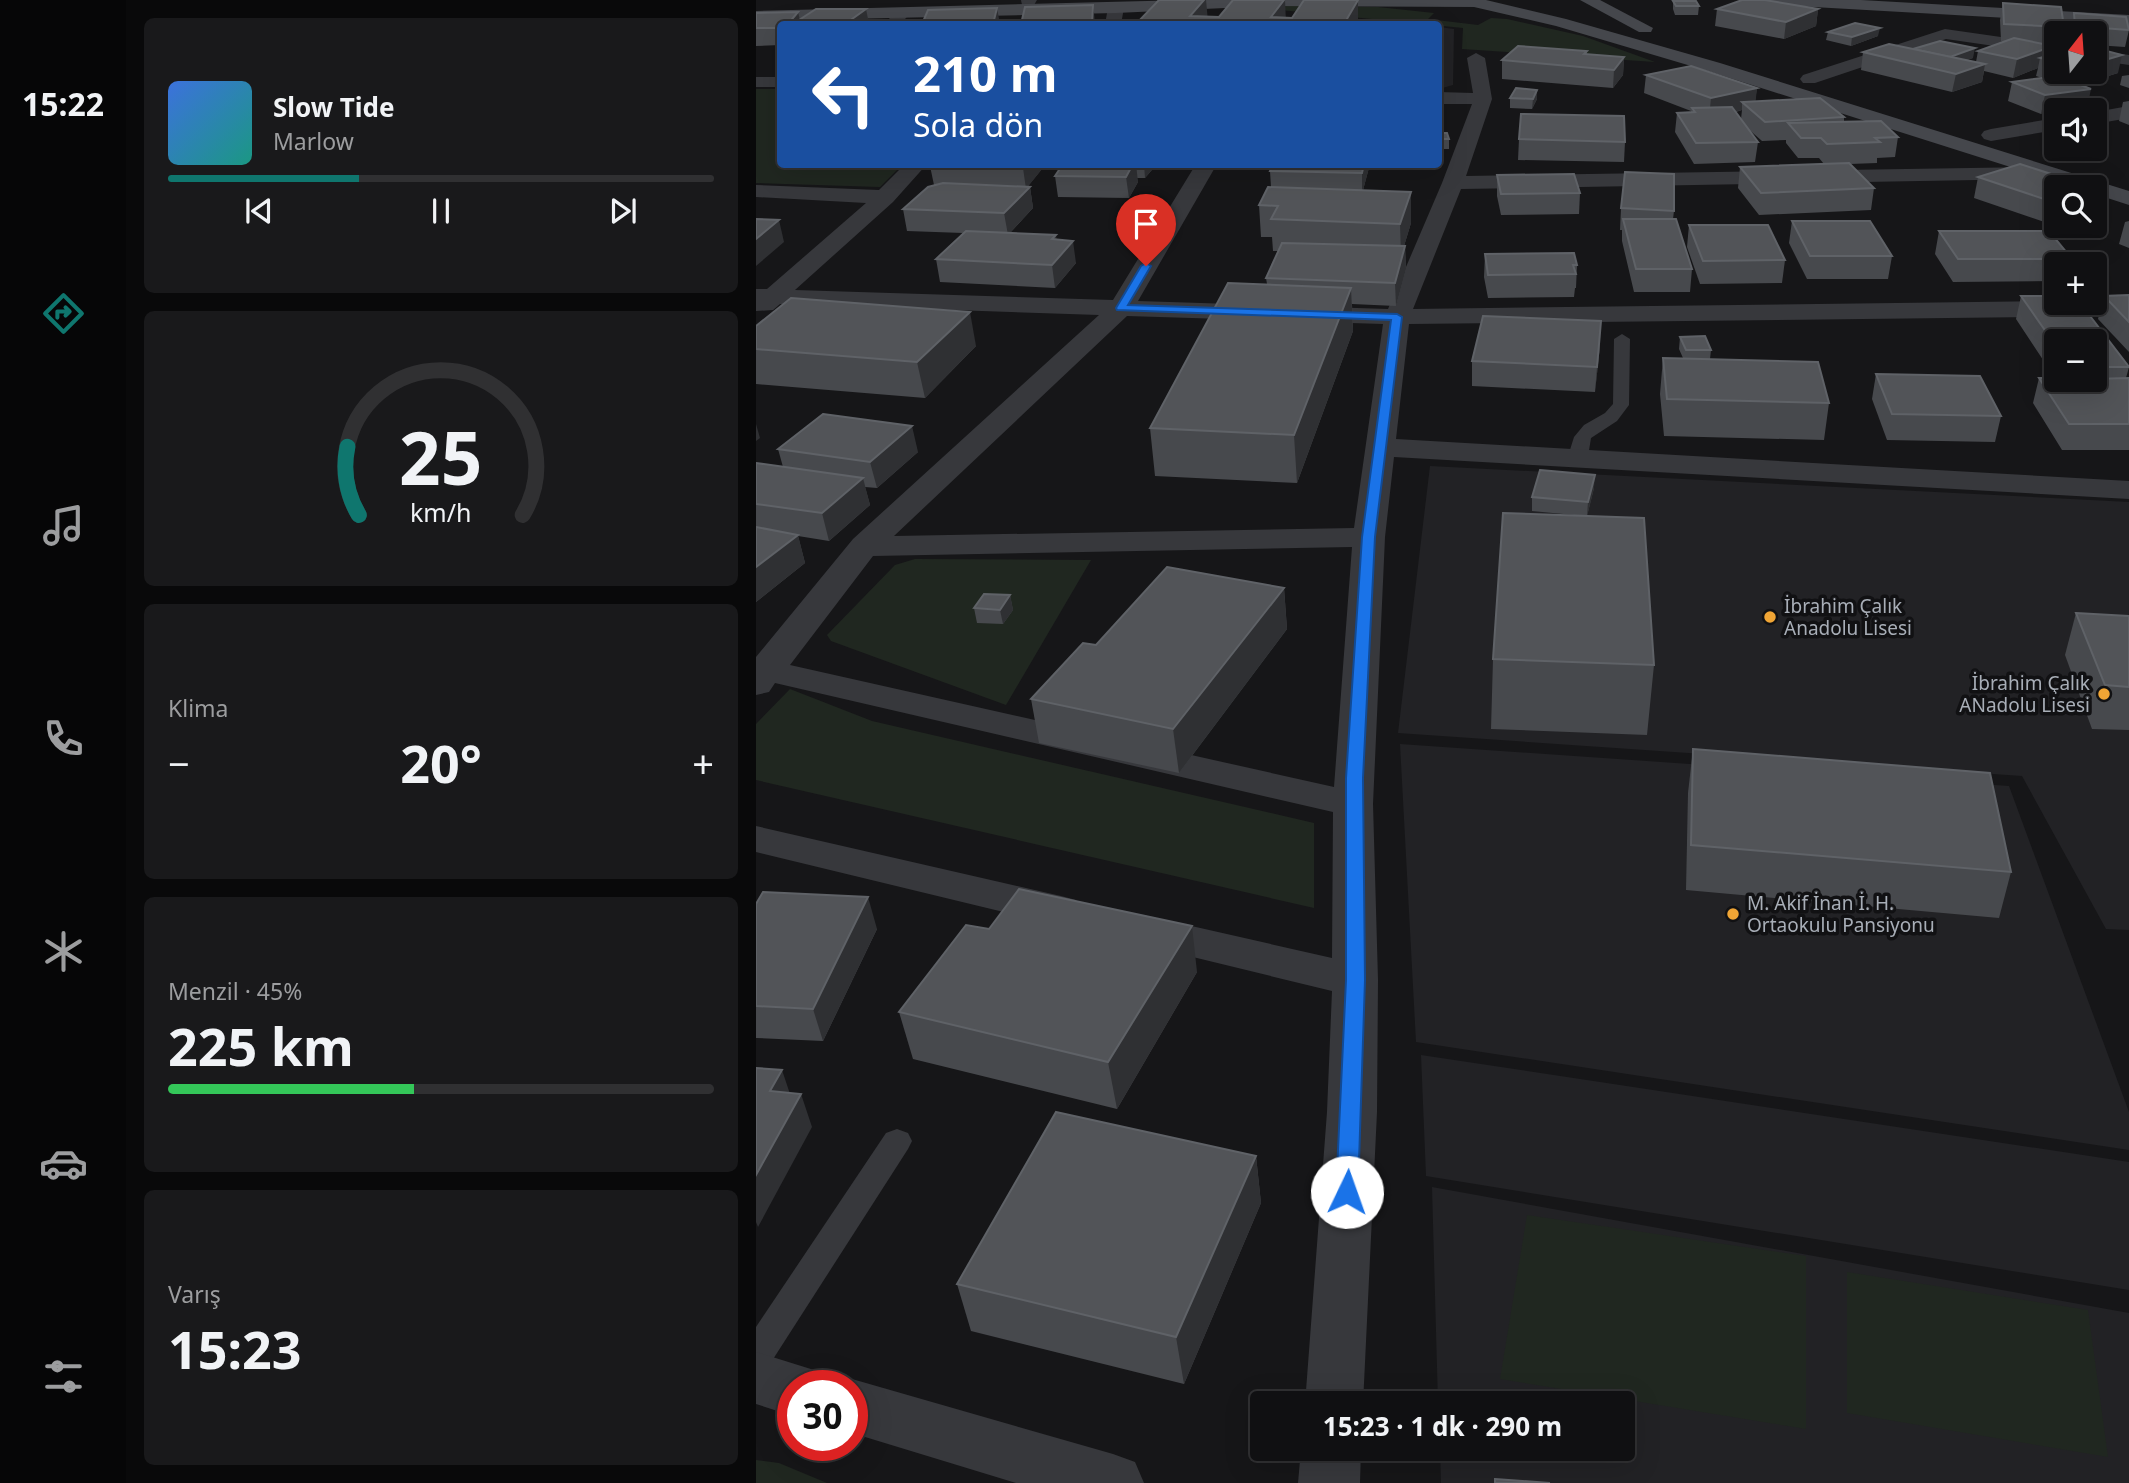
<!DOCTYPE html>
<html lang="tr">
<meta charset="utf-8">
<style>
:root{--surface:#101012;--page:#19191b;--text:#f1f3f6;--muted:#9c9d9f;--line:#303032;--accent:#0f766e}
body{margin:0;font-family:"Noto Sans",sans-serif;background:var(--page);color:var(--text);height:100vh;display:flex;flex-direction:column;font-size:26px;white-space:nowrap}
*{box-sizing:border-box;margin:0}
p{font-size:23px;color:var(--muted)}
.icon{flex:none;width:38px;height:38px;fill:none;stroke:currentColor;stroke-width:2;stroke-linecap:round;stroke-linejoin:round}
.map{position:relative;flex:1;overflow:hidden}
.drawer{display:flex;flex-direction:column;gap:18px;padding:18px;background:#09090a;width:630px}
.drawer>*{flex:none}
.hud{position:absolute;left:21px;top:21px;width:665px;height:147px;border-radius:7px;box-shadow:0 7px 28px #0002,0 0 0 2px var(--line);background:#1a4fa0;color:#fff;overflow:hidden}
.needle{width:46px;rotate:17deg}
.tools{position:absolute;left:1288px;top:21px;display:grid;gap:14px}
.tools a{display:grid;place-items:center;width:63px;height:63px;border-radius:7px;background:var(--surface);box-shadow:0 7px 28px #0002,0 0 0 2px var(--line);font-size:35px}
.speed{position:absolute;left:21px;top:1370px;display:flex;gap:14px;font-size:35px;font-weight:700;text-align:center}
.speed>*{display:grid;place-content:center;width:91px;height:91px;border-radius:50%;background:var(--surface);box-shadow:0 7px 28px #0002,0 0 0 2px var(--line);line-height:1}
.speed .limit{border:10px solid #d22;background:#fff;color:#111}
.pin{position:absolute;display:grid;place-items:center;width:60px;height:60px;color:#fff;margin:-72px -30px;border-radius:50% 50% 50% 0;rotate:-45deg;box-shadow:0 0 7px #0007}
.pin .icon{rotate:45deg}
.me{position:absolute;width:77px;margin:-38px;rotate:3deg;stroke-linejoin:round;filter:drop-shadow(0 0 5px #0008)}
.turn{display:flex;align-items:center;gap:24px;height:147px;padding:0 21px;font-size:32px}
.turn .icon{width:91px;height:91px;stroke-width:2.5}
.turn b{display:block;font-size:49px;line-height:60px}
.big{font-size:52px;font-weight:700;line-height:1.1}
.drawer .card{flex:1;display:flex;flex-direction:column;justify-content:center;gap:10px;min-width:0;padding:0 24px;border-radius:10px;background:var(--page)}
.drawer .dial{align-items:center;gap:0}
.dial svg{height:182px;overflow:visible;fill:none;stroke:var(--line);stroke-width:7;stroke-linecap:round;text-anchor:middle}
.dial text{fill:var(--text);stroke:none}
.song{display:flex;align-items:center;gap:21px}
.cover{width:84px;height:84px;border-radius:10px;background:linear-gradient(135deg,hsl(220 70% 55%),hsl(170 70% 35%))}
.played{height:7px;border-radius:4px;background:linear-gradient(90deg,var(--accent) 35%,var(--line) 35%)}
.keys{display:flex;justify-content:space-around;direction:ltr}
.heat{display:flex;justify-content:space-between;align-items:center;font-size:38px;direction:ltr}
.charge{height:10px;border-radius:5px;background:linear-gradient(90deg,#34c759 45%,var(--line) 0)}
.trip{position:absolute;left:494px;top:1391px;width:385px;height:70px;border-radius:7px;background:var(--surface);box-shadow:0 7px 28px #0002,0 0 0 2px var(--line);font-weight:700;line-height:70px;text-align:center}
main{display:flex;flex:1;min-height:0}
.menu{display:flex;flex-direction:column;width:126px;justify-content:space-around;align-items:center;background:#060607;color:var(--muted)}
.menu .icon{width:49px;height:49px}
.menu .current{color:var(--accent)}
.menu b{font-size:32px;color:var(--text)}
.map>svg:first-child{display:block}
.built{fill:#222225}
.green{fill:#202720}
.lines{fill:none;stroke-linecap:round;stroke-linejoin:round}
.service{fill:#37383c;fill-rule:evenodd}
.minor{fill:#37383c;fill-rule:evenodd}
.secondary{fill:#45474c;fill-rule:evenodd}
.wall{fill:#47494d;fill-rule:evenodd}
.shaded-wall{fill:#2f3033}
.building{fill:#525458;stroke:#5f6267;stroke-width:2}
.route{fill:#1a73e8;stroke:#114b97;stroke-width:2}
.poi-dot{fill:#f0a535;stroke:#111113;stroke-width:2.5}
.labels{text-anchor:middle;stroke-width:7;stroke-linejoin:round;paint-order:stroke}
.poi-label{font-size:19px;fill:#a8aeb7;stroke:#111113;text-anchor:start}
</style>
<main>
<nav class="menu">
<b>15:22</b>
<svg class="icon current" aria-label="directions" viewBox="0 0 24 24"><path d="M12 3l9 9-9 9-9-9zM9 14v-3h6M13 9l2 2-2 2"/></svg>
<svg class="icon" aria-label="music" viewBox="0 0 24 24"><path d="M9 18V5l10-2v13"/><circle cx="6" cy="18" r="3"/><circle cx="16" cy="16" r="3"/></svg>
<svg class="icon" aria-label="phone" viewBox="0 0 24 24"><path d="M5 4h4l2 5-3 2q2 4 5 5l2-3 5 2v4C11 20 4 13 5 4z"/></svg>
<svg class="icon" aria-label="climate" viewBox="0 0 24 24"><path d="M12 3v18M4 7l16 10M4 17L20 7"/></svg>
<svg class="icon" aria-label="car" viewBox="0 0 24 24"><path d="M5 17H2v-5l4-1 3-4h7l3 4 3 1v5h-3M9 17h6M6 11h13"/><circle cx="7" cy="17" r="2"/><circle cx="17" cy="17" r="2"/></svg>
<svg class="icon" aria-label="filters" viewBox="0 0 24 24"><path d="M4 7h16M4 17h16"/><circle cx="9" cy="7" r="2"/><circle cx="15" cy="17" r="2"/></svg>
</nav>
<section class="drawer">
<div class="card">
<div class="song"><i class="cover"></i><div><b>Slow Tide</b><p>Marlow</p></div></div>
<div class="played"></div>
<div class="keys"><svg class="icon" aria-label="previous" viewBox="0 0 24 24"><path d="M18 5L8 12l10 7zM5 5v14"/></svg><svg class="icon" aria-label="pause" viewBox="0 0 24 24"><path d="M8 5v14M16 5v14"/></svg><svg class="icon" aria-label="next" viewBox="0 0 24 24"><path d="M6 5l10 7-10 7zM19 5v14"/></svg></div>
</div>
<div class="card dial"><svg viewBox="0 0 100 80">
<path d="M14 69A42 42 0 1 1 86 69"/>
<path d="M14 69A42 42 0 0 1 9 39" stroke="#0f766e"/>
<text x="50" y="56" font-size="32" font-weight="700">25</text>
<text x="50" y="72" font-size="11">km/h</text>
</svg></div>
<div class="card"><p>Klima</p>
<div class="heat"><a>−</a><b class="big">20°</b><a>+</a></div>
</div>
<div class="card"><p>Menzil · 45%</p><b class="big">225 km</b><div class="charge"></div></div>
<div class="card"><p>Varış</p><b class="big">15:23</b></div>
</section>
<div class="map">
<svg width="1373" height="1483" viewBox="0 0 1373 1483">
<rect width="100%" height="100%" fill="#161618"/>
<g class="built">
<path d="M683,27L698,29L697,85L683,89Z"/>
<path d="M674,466L1373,502V930L1350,929L1266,776L642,733Z"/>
<path d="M644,744L1253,786L1373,1112V1150L660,1042Z"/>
<path d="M665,1055L1373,1162V1290L670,1176Z"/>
<path d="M676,1187L1373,1313V1483H685L684,1449H866V1404L682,1403Z"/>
</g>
<g class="green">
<path d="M506,5L622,7L678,13L672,19L722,25L735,18L751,19L827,36L899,62L706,49L707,28L504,8Z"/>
<path d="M0,89H24V164L146,165L124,187L0,183Z"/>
<path d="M159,559L335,560L250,705L75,641L71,635L139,565Z"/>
<path d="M34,689L116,721L558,823V908L0,780V724Z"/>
<path d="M771,1215L1050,1256V1429L744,1379Z"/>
<path d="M1091,1272L1332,1310L1352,1457L1091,1413Z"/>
<path d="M0,1460L23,1463L71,1483H0Z"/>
</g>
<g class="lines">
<g class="service">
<path d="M866,334L874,339L873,405L861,421L835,438L831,463H819L813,453L818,437L828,425L849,413L857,404L858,339Z"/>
<path d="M141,1129L152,1133L156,1141L152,1149L12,1367L0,1371V1327L130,1133Z"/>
</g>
<g class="minor">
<path d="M265,0H281L278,5H266Z"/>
<path d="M360,3L368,8L365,24H349L352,8Z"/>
<path d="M146,8L154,13L145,24H129L140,10Z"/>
<path d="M1189,29L1300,45V55L1190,39L1059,83H1047L1044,79L1047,75Z"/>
<path d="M1339,50L1373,55V65L1339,60Z"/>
<path d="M720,53L729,58L736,99L710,176L1283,167L1290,169L1293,173L1290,177L1283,179L705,189L657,309L1373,300V316L653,324L640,439L1373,481V499L638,457L629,537L617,804L622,980L621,1112L607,1404H549L571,1112L576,991L371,941L365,930L371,919L387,915L576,958L577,812L19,683L13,692L0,695V657L97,539L343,315L24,304L17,310L0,311V289H11L110,203L0,197V185L123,190L149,164H171L137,202L39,290L357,300L440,164H461L382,301L632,309L686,183L716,104H682V92L717,93L711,58ZM371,316L627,324L598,528L138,536ZM596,547L578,787L34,665L117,556Z"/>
<rect x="0" y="77" width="24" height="10"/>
<path d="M1373,106V118L1339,124V112Z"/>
<path d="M1300,118V130L1235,141L1228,139L1225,135L1228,131L1235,129Z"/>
<path d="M0,826L305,896L320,900L327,911L320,922L305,926L0,852Z"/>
<path d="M0,1352L58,1370L65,1386H37V1416L0,1404Z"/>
<path d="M96,1379L357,1454L379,1462L388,1483H260L96,1433V1386H77Z"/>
<path d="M545,1449H605L604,1483H542Z"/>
</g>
<g class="secondary">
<path d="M431,0H730L810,19L964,63L1373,191V205L1339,194V187H1317L952,71L800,26L718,7L513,6L360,13L0,21V11Z"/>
<path d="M824,0H844L897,28L895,32H883Z"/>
<path d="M1014,0H1105L1373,15V25L1022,5Z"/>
</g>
</g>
<g class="wall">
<path d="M917,1L943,6L942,15H919L917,9Z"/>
<path d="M1247,3L1308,27L1307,33H1300V45L1288,44L1297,46L1295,55L1300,53V72L1362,73L1324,85L1331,108L1314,110H1300L1285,114L1252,101L1256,82L1286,78L1280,76L1282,68L1257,78L1228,71L1226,82L1196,92L1105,70L1107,52L1157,49L1217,58L1210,60L1220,62L1222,51L1248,41H1245L1244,20Z"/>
<path d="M110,9L113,24H24V45L0,46V13L42,12L44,20Z"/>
<path d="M961,9H1062L1060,26L1028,39L959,26Z"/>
<path d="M1318,13L1373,30L1369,47L1339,45V33H1315Z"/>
<path d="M339,22V24H265Z"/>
<path d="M1072,32L1122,36L1095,46L1070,40Z"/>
<path d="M831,51V54L868,57L867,75L857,88L746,79V60Z"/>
<path d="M890,75L1001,88L999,101L1088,117V122L1142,137L1139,157L1121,158V163L1094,164L1118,188L1115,210L1003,215L982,188L984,167L1068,164L1063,158H1042L1030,143V140L1006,141L990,127L1002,142L999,162L938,164L919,132L921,113L935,112V111L888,93ZM986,110L985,119L980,112Z"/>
<path d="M1373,75V88L1364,85L1366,76Z"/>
<path d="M682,79H686L684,129H682Z"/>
<path d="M781,90V99L776,109L754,108V98Z"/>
<path d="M1373,101V125L1363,121L1367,102Z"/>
<path d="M682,133L693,139V149H682Z"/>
<path d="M763,139L869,142L868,162L762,160Z"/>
<path d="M175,164H290L272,186L274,187L277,208L254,233L300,235V240L320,263L299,288L184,282L180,259L207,233L151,231L147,209L178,185L174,166Z"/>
<path d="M307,164H401L389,178H381L382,182L373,198L302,197L299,176Z"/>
<path d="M517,164H614L607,190L655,192V223L648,246H649L650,269L640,306L596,304L597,331L541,483L399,476L394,428L511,284L510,278L522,251H517L516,237H505L503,205L515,187L514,171Z"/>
<path d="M741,175L824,193L823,214L745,215L741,196Z"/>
<path d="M1222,177L1300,187V224L1297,225L1218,198Z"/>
<path d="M865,208L918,211L917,219L936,269L934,292H878L866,241V230H864Z"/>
<path d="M1036,221L1136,256L1132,279H1051L1033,243Z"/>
<path d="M1373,221V248L1363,244L1369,222Z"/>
<path d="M933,225L1029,260L1026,283L944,284L931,247Z"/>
<path d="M1183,231L1316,259L1315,264H1300V281L1197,282L1179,254Z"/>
<path d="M729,254L821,265L820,288H819L818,297L732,298L728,277Z"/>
<path d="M1373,295V352L1342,319L1348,296Z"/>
<path d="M1265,296H1300V303H1324L1373,367L1370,378H1373V450H1306L1277,403L1283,378H1299L1260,319ZM1300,341H1339V380H1300Z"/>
<path d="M0,326L220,346L169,398L0,384Z"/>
<path d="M924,337L955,350L954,359L1073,403L1068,440L908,436L904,394L907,358H927L923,349Z"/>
<path d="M844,346L839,392L716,386V361Z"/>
<path d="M1120,374L1245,416L1239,442L1131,440L1116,399Z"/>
<path d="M22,449L162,452L121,488L109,487L114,505L73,541L42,536L49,563L0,602V463L27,467Z"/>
<path d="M838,488L831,516L898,665L891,735L735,729L737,659L828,516L776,511V497Z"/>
<path d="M528,588L531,629L423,773L283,743L275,699L340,645Z"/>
<path d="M254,595L257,610L247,624L221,623L218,608Z"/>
<path d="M1320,613L1373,616V730L1336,729L1309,655Z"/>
<path d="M937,749L1255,872L1243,918L930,890L932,793Z"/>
<path d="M0,904L121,929L67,1041L0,1038Z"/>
<path d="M441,972L361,1109L157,1059L143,1012Z"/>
<path d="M500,1156L505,1203L428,1384L215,1331L201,1284Z"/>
</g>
<g class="shaded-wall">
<path d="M448,0H450L452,21L434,16Z"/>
<path d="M528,0H529L530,22L515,17Z"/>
<path d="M602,0V24H588Z"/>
<path d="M337,5L339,22V24H336V23Z"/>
<path d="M241,8L244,24H237Z"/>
<path d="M110,9L113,24H89Z"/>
<path d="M1062,9L1060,26L1028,39L1030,22Z"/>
<path d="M42,12L45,24H32Z"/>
<path d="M1124,28L1122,36L1095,46L1096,37Z"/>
<path d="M1297,46L1293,61L1284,58L1282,68L1257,78L1261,59Z"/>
<path d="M1219,48L1217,58L1187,68L1189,58Z"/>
<path d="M1366,55L1362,73L1319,86L1322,72H1339V63Z"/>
<path d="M868,57L867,75L857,88L858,70Z"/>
<path d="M1229,64L1226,82L1196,92L1200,74Z"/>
<path d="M686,79V106L684,129V101Z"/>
<path d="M1001,88L999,107L986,102V110L953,118L955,98Z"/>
<path d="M1335,89L1331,108L1314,110H1300V112L1285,114L1289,95Z"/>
<path d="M781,90V99L776,109L777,99Z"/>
<path d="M270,164H290L270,189L267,168Z"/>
<path d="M377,164H380L382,182L373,198L370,177Z"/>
<path d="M388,164H401L389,178Z"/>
<path d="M608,164H614L606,194V173Z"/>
<path d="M274,187L277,208L252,235L248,213Z"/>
<path d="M1345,190L1340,212H1339V192Z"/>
<path d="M655,192V223L645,256L644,224Z"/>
<path d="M1300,213V224L1297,225Z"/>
<path d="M23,220L28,242L0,266V239Z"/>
<path d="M300,235L303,257L317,241L320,263L299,288L296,265V239Z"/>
<path d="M649,246L650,269L640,306L639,283Z"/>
<path d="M595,288L597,331L541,483L538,435Z"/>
<path d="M214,312L220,346L169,398L161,362Z"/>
<path d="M845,321L844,346L839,392L841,367Z"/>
<path d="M0,424L4,438L0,441Z"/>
<path d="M156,426L162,452L121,488L114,462Z"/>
<path d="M839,475L838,488L831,516L832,502Z"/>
<path d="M107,478L114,505L73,541L66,513Z"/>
<path d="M42,535L49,563L0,602V567Z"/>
<path d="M528,588L531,629L423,773L417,729Z"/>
<path d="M254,595L257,610L247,624L244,610Z"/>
<path d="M112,897L121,929L67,1041L57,1009Z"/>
<path d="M436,926L441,972L361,1109L352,1062Z"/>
<path d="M26,1070L37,1103L14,1091Z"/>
<path d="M45,1094L56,1127L2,1227L0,1222V1175Z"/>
<path d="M500,1156L505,1203L428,1384L420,1337Z"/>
</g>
<g class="building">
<path d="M403,0H448L434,16L463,17L477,0H528L515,17L536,18L548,0H602L588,24H380Z"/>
<path d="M986,0H1009L1062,9L1030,22L961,9Z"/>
<path d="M917,1H940L943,6H920Z"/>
<path d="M1247,3L1305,7L1308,27L1248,24Z"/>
<path d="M337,5L336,23L265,24L269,7Z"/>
<path d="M241,8L237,24H166L172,10Z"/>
<path d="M60,9H110L89,24H37Z"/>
<path d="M42,12L32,24H24V28H0V13Z"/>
<path d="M1318,13L1370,17L1373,30L1319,26Z"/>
<path d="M1099,23L1124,28L1096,37L1072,32Z"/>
<path d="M1258,38L1297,46L1261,59L1222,51Z"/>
<path d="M1184,41L1219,48L1194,57L1157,49Z"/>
<path d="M1133,44L1229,64L1200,74L1107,52Z"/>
<path d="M762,46L831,51L828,54L868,57L858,70L746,60Z"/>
<path d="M1339,48L1366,55L1339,63Z"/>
<path d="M1300,53V62L1284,58Z"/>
<path d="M935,66L1001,88L955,98L890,75Z"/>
<path d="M1301,76L1335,89L1289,95L1256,82Z"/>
<path d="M682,79H686L684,101H682Z"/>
<path d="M760,88L781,90L777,99L754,98Z"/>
<path d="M1064,98L1088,117L1009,122L986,102Z"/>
<path d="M976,107L1002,142L940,143L921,113L939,112L936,108Z"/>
<path d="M765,114L868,116L869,142L763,139Z"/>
<path d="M1125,121L1142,137L1119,138L1124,142L1071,144L1065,138H1045L1032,123Z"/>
<path d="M682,133H691L693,139H682Z"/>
<path d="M1093,163L1118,188L1005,193L984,167Z"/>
<path d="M175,164H270L267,168L174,166Z"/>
<path d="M307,164H377L370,177L299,176Z"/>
<path d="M517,164H608L606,173L514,171Z"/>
<path d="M1264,164L1336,187H1300V203L1222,177Z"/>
<path d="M869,172L918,174V211L865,208Z"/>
<path d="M818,174L824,193L745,194L741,175Z"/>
<path d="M187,183L274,187L248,213L147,209L172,187Z"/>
<path d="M512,187L655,192L644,224L515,219L522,206L503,205Z"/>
<path d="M0,219L23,220L0,239Z"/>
<path d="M867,219H920L936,269H880Z"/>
<path d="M1036,221H1114L1136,256H1054Z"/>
<path d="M933,225H1012L1029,260L947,261Z"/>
<path d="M210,231L300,235L296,239L317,241L296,265L180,259Z"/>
<path d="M1183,231H1293L1316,259H1202Z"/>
<path d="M526,243L649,246L639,283L510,278Z"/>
<path d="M818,253L821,265H817L820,274L732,275L729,254Z"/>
<path d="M472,283L595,288L538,435L394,428Z"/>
<path d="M1373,295V322L1348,296Z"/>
<path d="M1265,296H1300V303H1324L1373,367H1339V341H1300V346Z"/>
<path d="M35,298L214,312L161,362L0,349V326Z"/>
<path d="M727,316L845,321L841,367L716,361Z"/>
<path d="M949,336L955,350H930L924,337Z"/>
<path d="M907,358L1062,362L1073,403L911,399Z"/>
<path d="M1120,374L1224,376L1245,416L1136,414Z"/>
<path d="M1283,378H1300V380L1373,378V424H1313Z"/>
<path d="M67,414L156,426L114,462L22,449Z"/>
<path d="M0,463L107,478L66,513L0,504Z"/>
<path d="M784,470L839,475L832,502L776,497Z"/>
<path d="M747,513L888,518L898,665L737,659Z"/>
<path d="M0,527L42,535L0,567Z"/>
<path d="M411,567L528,588L417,729L275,699L327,643L340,645Z"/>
<path d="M228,594L254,595L244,610L218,608Z"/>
<path d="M1320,613L1373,616V687L1349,685Z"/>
<path d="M937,749L1234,773L1255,872L935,845Z"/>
<path d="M263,889L436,926L352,1062L143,1012L210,925L233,929Z"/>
<path d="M7,892L112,897L57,1009L0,1006V904Z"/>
<path d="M0,1068L26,1070L14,1091L45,1094L0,1175Z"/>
<path d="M300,1112L500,1156L420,1337L201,1284Z"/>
<path d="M739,1479L794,1483H739Z"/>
</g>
<path class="route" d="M390,263L395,266L372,305L641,314L646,317L619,537L607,778L609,980L602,1192L599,1198L591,1200L583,1198L580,1192L590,980V778L606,537L635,320L361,310L360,308L385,266Z"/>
<g class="poi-dot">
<circle cx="1014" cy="617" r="7"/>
<circle cx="1348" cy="694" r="7"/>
<circle cx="977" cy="914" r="7"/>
</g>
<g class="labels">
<g class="poi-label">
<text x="1028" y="613">İbrahim Çalık<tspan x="1028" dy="22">Anadolu Lisesi</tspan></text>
<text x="1334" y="690" text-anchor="end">İbrahim Çalık<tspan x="1334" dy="22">ANadolu Lisesi</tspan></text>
<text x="991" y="910">M. Akif İnan İ. H.<tspan x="991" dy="22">Ortaokulu Pansiyonu</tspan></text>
</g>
</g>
</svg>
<div class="tools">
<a><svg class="needle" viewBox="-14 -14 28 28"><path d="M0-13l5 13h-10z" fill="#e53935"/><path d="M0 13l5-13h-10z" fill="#9c9d9f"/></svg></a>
<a><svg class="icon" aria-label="sound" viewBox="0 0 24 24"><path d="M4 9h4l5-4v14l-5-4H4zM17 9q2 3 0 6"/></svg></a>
<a><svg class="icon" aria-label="search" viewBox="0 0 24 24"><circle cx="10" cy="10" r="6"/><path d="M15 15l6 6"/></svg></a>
<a>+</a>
<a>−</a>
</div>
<div class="speed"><div class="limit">30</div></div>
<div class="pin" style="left:390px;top:266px;background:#d93025"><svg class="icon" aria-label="arrive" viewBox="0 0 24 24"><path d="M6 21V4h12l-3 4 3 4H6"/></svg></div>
<svg class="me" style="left:591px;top:1192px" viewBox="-20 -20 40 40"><circle r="19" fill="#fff"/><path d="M0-13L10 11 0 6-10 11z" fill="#1a73e8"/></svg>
<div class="trip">15:23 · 1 dk · 290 m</div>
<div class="hud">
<div class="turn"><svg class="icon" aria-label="left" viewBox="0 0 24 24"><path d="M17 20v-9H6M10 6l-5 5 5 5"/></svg><div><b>210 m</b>Sola dön</div></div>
</div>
</div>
</main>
